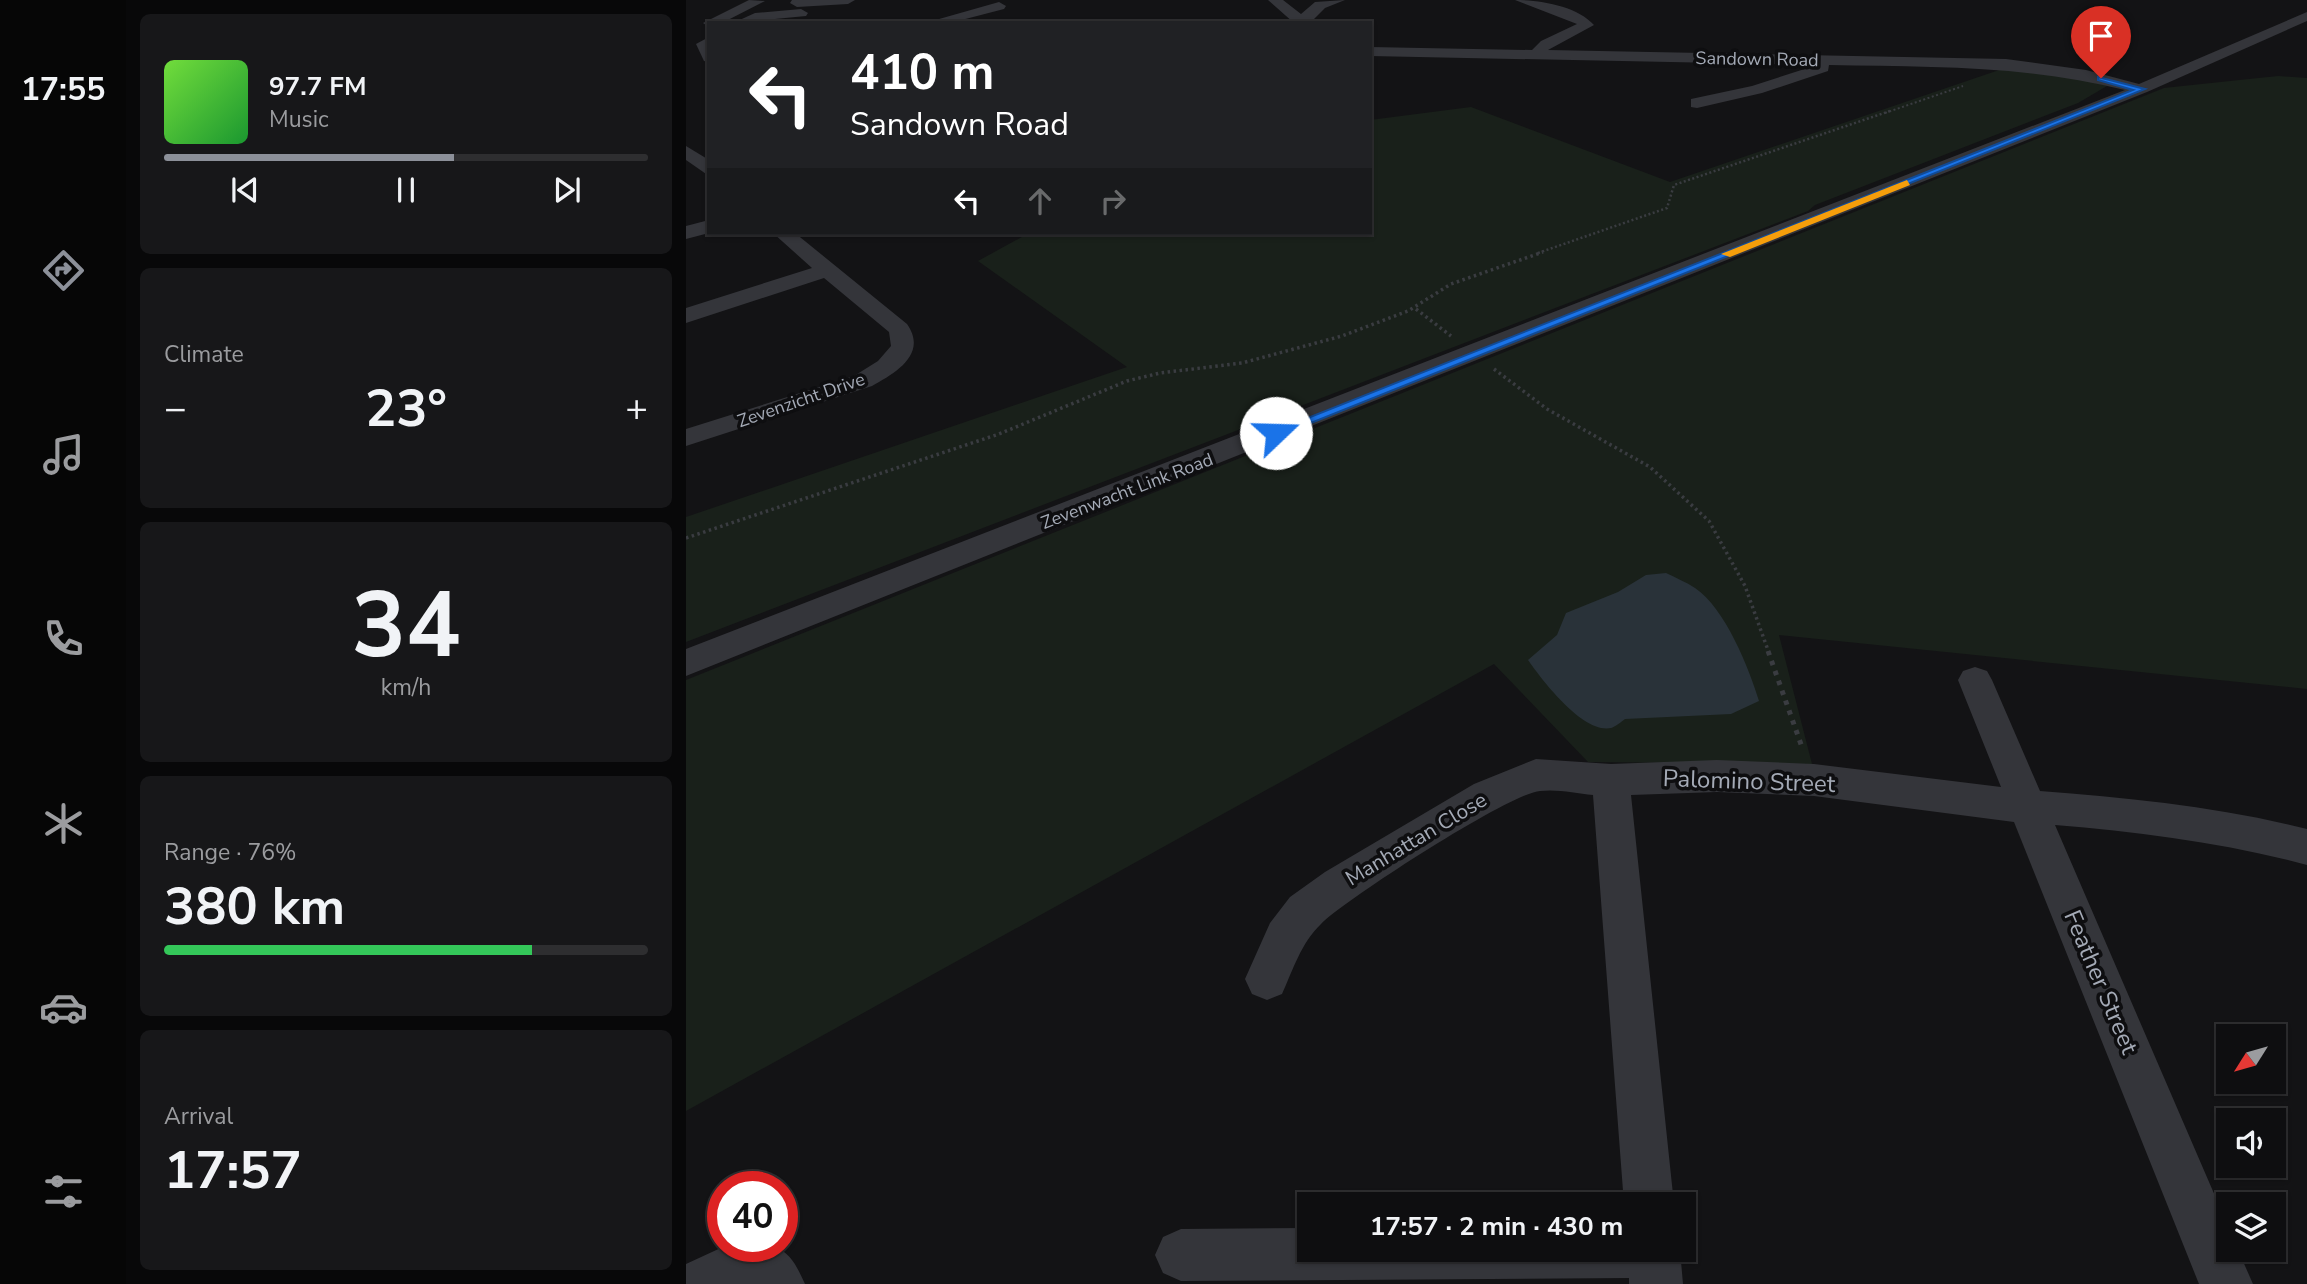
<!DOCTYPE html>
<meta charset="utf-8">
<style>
:root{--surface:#0e0e10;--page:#171719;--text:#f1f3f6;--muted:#9b9c9f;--line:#2e2e30;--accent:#8c9099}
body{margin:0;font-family:"Nunito Sans",sans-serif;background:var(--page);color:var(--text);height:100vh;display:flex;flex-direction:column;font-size:26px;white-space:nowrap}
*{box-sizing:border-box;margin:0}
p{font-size:23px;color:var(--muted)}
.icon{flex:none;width:38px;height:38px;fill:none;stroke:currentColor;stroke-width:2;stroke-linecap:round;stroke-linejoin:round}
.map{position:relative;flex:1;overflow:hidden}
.details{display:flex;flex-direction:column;gap:14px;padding:14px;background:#080809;width:560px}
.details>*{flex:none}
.top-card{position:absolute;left:21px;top:21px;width:665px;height:214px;border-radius:0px;box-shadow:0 2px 5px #0004,0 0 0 2px var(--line);background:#202124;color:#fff;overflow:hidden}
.needle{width:46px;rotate:233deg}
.tools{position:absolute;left:1530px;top:1024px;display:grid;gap:14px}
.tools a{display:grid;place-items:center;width:70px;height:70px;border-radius:0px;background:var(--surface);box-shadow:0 2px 5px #0004,0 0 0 2px var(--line);font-size:35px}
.speed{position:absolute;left:21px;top:1171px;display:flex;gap:14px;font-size:35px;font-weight:700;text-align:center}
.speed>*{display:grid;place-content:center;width:91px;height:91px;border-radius:50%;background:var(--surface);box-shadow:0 2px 5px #0004,0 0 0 2px var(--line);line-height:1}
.speed .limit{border:10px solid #d22;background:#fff;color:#111}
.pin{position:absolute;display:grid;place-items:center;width:60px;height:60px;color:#fff;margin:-72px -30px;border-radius:50% 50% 50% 0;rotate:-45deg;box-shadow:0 0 7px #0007}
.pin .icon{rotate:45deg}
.me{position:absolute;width:77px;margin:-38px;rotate:69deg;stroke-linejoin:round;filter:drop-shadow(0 0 5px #0008)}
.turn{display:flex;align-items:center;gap:24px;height:147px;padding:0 28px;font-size:32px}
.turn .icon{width:91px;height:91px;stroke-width:2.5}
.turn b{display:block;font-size:49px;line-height:60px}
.lanes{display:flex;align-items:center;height:66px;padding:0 28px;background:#0003;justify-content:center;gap:35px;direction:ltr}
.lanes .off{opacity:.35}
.big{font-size:52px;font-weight:700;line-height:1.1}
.details .tile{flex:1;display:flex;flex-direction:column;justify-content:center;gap:10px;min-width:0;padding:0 24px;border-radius:10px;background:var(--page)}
.details .dial{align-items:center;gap:0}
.dial b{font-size:91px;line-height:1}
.song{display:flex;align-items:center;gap:21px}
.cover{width:84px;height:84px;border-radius:10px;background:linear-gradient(135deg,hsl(100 70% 55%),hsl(130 70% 35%))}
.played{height:7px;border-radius:4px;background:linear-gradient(90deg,var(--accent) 60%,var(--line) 60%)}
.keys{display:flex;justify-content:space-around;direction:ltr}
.heat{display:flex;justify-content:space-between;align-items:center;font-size:38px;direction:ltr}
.charge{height:10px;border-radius:5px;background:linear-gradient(90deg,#34c759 76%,var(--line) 0)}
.trip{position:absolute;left:611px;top:1192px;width:399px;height:70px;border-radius:0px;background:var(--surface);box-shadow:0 2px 5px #0004,0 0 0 2px var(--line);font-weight:700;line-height:70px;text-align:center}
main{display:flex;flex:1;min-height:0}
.dock{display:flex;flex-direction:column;width:126px;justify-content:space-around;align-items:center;background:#060606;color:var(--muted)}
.dock .icon{width:49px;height:49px}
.dock .selected{color:var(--accent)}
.dock b{font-size:32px;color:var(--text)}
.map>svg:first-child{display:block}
.green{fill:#19201a}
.water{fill:#293239}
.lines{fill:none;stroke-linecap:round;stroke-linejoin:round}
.path-far3{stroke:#3a3c41;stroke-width:2;stroke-dasharray:2 2.5;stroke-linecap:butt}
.path-far2{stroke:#3a3c41;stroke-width:2.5;stroke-dasharray:2 2.5;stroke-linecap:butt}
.path-far1{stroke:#3a3c41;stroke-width:3.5;stroke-dasharray:2.5 3.5;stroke-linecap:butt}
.path{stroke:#3a3c41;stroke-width:5;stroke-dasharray:4.5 6;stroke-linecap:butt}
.minor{fill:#34353a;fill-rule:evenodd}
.route{fill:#1a73e8;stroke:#114b97;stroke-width:2}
.slow{fill:#f59e0b}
.labels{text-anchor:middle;stroke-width:7;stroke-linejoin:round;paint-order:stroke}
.far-street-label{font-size:18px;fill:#a4aab6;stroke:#0e0e10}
.street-label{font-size:21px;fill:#a4aab6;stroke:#0e0e10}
.near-street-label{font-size:24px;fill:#a4aab6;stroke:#0e0e10}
</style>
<main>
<nav class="dock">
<b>17:55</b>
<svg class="icon selected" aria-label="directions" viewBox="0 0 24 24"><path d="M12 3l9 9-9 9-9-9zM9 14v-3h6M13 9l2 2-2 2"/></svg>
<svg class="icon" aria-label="music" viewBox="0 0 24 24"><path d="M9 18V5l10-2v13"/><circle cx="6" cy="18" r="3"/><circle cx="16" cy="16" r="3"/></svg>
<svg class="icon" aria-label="phone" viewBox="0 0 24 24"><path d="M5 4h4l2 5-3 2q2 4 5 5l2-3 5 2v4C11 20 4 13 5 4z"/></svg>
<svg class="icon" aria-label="climate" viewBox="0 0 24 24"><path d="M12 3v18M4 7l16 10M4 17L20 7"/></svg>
<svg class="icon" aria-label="car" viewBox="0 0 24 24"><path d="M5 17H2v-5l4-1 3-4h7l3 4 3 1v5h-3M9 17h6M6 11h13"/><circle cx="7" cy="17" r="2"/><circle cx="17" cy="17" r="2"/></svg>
<svg class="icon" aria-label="filters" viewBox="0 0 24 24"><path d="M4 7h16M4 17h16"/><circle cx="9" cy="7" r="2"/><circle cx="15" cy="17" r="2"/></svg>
</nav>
<section class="details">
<div class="tile">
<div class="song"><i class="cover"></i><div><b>97.7 FM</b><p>Music</p></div></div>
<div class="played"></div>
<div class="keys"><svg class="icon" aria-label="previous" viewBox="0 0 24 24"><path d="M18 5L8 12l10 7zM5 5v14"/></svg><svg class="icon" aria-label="pause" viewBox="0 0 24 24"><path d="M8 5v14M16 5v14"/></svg><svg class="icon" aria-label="next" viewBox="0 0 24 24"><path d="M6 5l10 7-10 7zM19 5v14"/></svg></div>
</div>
<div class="tile"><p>Climate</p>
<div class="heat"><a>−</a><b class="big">23°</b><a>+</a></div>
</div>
<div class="tile dial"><b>34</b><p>km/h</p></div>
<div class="tile"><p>Range · 76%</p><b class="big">380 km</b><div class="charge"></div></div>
<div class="tile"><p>Arrival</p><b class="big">17:57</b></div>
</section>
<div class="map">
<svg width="1621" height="1284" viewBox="0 0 1621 1284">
<rect width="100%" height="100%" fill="#131315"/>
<g class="green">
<path d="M1322,67L1401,78L1421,86L1392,103L1129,205L1122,211L0,642V517L441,367L292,261L343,233H684V120L785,107L984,182Z"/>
<path d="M1592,76L1621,78V689L1093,635L1126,764L902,762L808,664L0,1111V680L1478,88Z"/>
</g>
<path class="water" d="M980,573C990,578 1000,582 1009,588C1039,608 1063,668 1073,701L1045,714L939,719C935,722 929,727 925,728C897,734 856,680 842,660L871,635L880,613L932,592L960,575Z"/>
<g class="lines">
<path class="path-far3" d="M1199,113L1277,86"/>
<path class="path-far2" d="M852,253L981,208L988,185L1204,111"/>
<g class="path-far1">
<path d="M730,309L765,336"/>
<path d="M808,369L861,409L964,467L1023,521L1059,586L1083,653"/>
<path d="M0,538L313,434L441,381L474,373L556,363L656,336L722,311L765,284L857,252"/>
</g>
<path class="path" d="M1082,651L1117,750"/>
<g class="minor">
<path d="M63,0L79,1L36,23H23V27L17,23Z"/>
<path d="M106,0H169L162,4L111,7L104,3Z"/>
<path d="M582,0H597L615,14L629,2L659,0L639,8L624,23H608Z"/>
<path d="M829,0C854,0 891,6 908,25L862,50L1320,59L1400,70L1453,84L1621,12V21L1461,92L0,676V649L1439,90C1341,65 1242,67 1143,65L1142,71L1076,93L1011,108L1005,107V99L1066,86L1131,65L684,56V47L846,50L855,41L891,24Z"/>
<path d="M313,2L320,6L318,9L264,23H239Z"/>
<path d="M115,9L122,13L120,16L47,23L69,13Z"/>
<path d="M23,37V62L18,61L10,44Z"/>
<path d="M0,146L23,160V176L0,160Z"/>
<path d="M23,220V233L0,239V226Z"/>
<path d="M87,233H109L221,324C242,354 210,373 186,386L0,446V429L168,376L192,361L205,346L203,332L138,278L0,323V308L126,268Z"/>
<path d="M1289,667L1301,671L1306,680L1354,791C1444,798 1534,807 1621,829V865C1539,843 1454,832 1369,825L1542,1226V1250H1552L1567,1284H1513L1328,822L1128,796L1031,792L945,795L988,1204H938L907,795C890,793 871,789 854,791C824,793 660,899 635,924C615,943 607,970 596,994L581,1000L566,994L559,979L584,923L604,897L639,872L788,784L850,759L925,764L1031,760L1128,764L1315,787L1272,680L1277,671Z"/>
<path d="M623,1228V1250H994L997,1284H943V1278L495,1281L477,1273L469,1255L477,1237L495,1229Z"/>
<path d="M39,1246H88C106,1254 111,1267 119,1284H0V1264Z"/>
</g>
</g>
<path class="route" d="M1412,77L1459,89L595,435L584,433L1447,90L1412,80Z"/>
<path class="slow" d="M1221,180L1224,185L1044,257L1035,254Z"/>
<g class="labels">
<g class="far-street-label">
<text transform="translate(1071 59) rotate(1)" y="6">Sandown Road</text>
<text transform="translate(115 400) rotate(-19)" y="6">Zevenzicht Drive</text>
<text transform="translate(441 491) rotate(-21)" y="6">Zevenwacht Link Road</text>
</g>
<g class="street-label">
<text transform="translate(730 839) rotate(-31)" y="7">Manhattan Close</text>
</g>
<g class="near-street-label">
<text transform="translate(1063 781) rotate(2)" y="8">Palomino Street</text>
<text transform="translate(1415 982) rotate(67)" y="8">Feather Street</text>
</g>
</g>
</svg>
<div class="tools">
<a><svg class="needle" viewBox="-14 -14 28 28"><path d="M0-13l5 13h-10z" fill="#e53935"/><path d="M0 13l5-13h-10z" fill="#9b9c9f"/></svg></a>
<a><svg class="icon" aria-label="sound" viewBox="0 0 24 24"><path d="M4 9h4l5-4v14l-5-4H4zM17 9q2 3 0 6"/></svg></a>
<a><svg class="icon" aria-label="layers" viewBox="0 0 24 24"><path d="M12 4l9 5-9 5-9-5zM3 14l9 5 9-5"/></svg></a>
</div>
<div class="speed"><div class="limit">40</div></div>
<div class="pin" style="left:1415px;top:78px;background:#d93025"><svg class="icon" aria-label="arrive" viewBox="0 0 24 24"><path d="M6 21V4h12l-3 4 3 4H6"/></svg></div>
<svg class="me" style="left:590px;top:433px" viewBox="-20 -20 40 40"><circle r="19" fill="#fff"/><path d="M0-13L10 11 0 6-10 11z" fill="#1a73e8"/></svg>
<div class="trip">17:57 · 2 min · 430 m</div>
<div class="top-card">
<div class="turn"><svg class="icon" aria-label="left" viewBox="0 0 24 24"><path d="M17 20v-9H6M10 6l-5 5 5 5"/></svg><div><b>410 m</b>Sandown Road</div></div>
<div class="lanes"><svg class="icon" aria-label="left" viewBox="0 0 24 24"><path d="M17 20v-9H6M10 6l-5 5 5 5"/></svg><svg class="icon off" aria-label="ahead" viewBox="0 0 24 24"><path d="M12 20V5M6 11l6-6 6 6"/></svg><svg class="icon off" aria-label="right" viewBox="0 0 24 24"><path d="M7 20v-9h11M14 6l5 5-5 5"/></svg></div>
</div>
</div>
</main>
